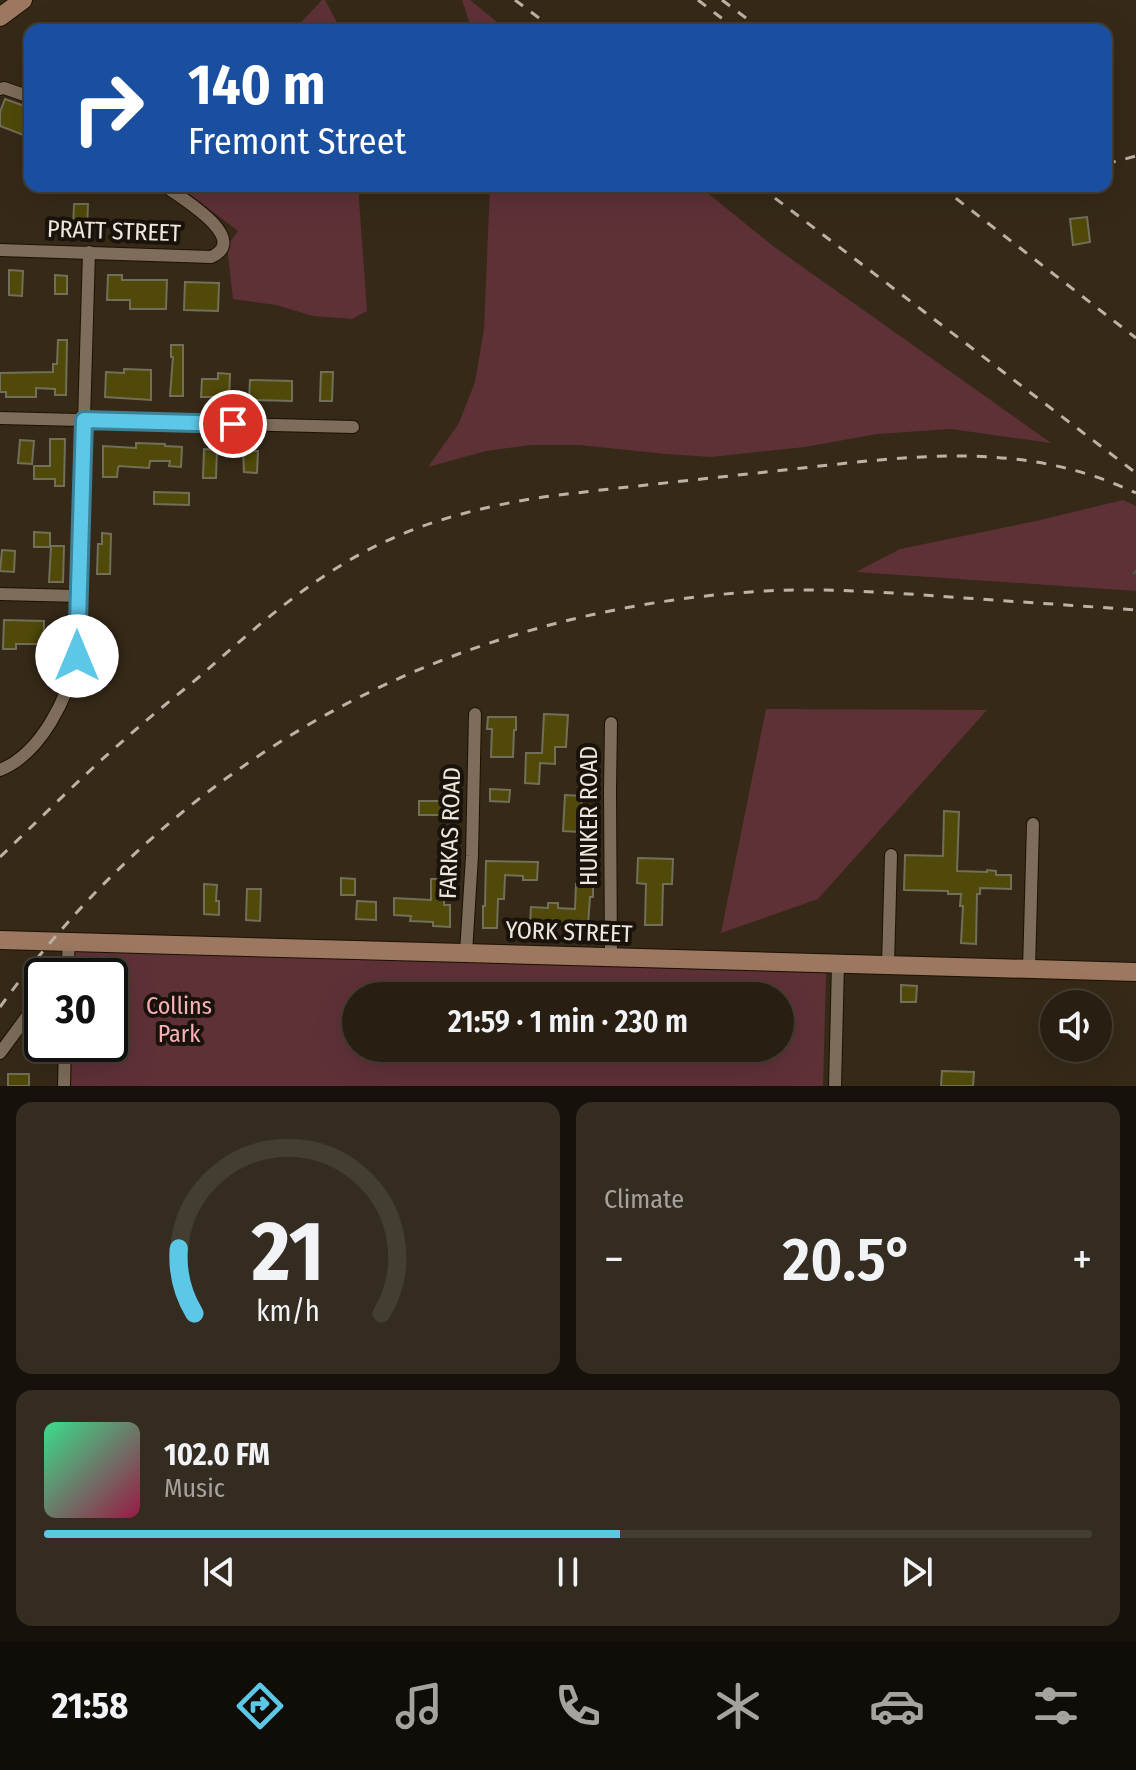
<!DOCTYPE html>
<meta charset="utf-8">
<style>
:root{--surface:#281f12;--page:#342c20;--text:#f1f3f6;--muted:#a5a29f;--line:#443d32;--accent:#5dc7e8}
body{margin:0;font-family:"Fira Sans Condensed",sans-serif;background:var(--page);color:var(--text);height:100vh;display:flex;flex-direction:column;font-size:30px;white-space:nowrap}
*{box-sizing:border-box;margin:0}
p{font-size:26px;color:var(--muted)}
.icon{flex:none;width:44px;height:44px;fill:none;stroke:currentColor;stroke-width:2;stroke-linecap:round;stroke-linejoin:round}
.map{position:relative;height:1086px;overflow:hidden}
.sheet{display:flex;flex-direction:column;gap:16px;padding:16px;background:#16110a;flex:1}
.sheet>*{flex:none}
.banner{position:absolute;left:24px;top:24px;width:1088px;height:168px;border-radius:16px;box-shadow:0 8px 32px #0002,0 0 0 2px var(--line);background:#1a4fa0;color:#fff;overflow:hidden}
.buttons{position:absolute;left:1040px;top:990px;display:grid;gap:16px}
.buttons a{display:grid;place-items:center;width:72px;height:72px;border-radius:50%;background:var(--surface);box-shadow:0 8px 32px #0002,0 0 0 2px var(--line);font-size:40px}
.speed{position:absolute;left:24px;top:958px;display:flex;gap:16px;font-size:40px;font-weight:700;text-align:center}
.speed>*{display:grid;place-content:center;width:104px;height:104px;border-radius:50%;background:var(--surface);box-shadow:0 8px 32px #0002,0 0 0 2px var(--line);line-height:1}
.speed .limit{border:4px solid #111;border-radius:12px;background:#fff;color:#111}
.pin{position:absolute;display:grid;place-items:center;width:68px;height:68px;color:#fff;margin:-34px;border:4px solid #fff;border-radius:50%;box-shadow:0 2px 8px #0007}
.me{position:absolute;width:88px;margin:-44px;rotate:0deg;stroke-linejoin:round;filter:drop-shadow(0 0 6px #0008)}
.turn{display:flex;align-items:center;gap:28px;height:168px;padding:0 32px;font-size:36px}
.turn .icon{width:104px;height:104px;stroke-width:2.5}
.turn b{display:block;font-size:56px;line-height:68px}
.big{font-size:60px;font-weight:600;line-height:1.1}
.sheet .tile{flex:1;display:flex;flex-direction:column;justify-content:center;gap:12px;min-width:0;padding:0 28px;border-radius:16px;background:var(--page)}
.sheet .dial{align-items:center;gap:0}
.dial svg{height:208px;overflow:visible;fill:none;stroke:var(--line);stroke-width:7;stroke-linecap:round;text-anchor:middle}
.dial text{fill:var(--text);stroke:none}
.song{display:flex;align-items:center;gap:24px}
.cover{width:96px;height:96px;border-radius:12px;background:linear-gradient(135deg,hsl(150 70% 55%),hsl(340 70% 35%))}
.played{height:8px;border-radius:4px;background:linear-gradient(90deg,var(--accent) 55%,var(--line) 55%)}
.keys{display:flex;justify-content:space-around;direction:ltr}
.heat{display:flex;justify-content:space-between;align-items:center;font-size:44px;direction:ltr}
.sheet .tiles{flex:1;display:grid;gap:16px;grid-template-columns:1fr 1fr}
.tile:last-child{grid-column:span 2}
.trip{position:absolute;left:342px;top:982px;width:452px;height:80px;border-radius:40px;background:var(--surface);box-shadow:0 8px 32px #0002,0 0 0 2px var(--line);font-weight:600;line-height:80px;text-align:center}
.tab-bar{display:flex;height:128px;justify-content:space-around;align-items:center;background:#100c07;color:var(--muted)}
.tab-bar .icon{width:56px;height:56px}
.tab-bar .current{color:var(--accent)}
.tab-bar b{font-size:36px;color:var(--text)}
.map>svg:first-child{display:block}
.green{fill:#5e3137;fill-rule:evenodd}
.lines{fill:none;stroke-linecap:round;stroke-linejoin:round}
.stream{stroke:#4d5642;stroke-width:3}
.building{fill:#504909;stroke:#726f58;stroke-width:2}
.street-casing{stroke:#1d1103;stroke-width:14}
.secondary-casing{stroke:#1d1103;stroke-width:20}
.street{stroke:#7d6d5a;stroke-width:12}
.secondary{stroke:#9d7860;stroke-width:18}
.rail{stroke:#bcb2a5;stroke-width:3;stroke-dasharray:10 10;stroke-linecap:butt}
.route-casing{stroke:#3c8197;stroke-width:20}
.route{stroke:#5dc7e8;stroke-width:14}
.labels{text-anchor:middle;stroke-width:8;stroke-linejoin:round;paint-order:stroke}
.street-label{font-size:24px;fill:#f0e7dc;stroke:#19130b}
.park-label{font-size:24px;fill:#fab0b7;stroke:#19130b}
</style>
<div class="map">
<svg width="1136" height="1086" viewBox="0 0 1136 1086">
<rect width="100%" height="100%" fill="#362918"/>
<g class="green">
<path d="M322,0H325L341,30H294Z"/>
<path d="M462,0H470L507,30H472Z"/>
<path d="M179,186H358L367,311L352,319L313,316L276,305L233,299L227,246L238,231Z"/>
<path d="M490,186H699L773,246L1051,443L951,429L877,434L805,447L711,457L666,454L579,445H531L486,451L428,467L459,423L475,382L484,329Z"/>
<path d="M1123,500L1136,506V591L856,572L900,549L1036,521Z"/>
<path d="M766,709L987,710L818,899L721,933Z"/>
<path d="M75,951L826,973L823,1086H71L72,1044H110V976H74ZM356,996H780V1048H356Z"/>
</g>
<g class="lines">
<path class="stream" d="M1134,573L1136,571"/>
</g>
<g class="building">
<path d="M5,99L30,108V125L26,136L0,126V112Z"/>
<path d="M74,204H88L87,229H73Z"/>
<path d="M1087,217L1090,242L1073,245L1070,219Z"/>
<path d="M9,270L23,271L22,296L9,295Z"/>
<path d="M55,275L67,276V294H55Z"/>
<path d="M108,275H122V280H167L166,309H130V300H107Z"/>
<path d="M185,282L219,283L218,311L184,310Z"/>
<path d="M58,340H67L66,395H55V389L36,388V397H6V392H0V373L53,372V364H57Z"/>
<path d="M171,345H183V396H170L173,357H171Z"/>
<path d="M124,369L151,370V400L105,397L106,372L124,373Z"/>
<path d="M321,372H333L332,401H320Z"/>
<path d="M218,373L230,374L229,402H217V397H201L202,379H218Z"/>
<path d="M250,380L292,381V401L249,400Z"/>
<path d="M50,439H65L64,486H55V479H34V466H50Z"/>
<path d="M20,440L34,441L32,464L18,463Z"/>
<path d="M136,443L165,444V446L182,447L181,467L169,466L170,461H150L149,468L119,466L118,468L117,477H103V446L136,448Z"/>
<path d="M204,449L217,450L216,478H203Z"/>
<path d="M243,451H258L257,473L244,472Z"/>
<path d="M154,492L189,493V505L154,504Z"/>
<path d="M34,532L50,533V547H34Z"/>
<path d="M102,533L111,534L110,574H97L98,544H102Z"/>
<path d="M51,546H64L63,582H49Z"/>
<path d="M2,550L15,551L14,572L0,571Z"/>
<path d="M4,620L44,621V644H16V649H3Z"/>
<path d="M544,714L568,715L566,747H555V764L540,763L539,784L525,783L526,753H542Z"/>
<path d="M488,717H516V730H514L513,757H491L492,729H487Z"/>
<path d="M490,789L510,790L509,802L490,801Z"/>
<path d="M565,795L582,796L580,832L563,831Z"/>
<rect x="419" y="801" width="22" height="14"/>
<path d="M944,811L959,812L957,871L987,872V870L996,871V875H1011V889L980,888V894H977L976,944L961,943L963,906H960L961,894H948V891L904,890L905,855L943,856Z"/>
<path d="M638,858L673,859L672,884H663L662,925H645L646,884L637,883Z"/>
<path d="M486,861L538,862L537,880H523V876L505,875L504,899H498L497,928H483V906H485Z"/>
<path d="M341,878L355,879V895H341Z"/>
<path d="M431,879H445L444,905H450V927L433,926V922L410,921L411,916L394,915V898L431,900Z"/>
<path d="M204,884L217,885L216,901H219V915L204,914Z"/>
<path d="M576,884H593V897H590L588,925H583V927L530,925L531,907L548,908V903H558V908L575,909Z"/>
<path d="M247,889H261L260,921L246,920Z"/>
<path d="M357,901L376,902V920L356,919Z"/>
<path d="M901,985L917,986L916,1002H901Z"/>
<path d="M942,1071L974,1072L973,1086H941Z"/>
<rect x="8" y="1074" width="21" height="12"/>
</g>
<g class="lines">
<defs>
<g id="street">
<path d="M0,89L4,88L30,97"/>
<path d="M0,250L211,257C252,239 180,197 165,186"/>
<path d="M0,418L353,427"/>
<path d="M0,594L78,596"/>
<path d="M611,723L610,790L611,957"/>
<path d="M0,770C42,753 68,697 77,656L89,252"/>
<path d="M466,953L472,856L475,714"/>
<path d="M888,965L891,855"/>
<path d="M1029,969L1033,824"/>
<path d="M67,976L69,942"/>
<path d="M0,1053L42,996"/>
<path d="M64,1086L65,1044"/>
<path d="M835,1086L838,964"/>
</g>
<g id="secondary">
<path d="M0,17L23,0"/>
<path d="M0,940L1136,972"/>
</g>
</defs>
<use href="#street" class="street-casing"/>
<use href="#secondary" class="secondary-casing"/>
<use href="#street" class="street"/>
<use href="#secondary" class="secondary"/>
<g class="rail">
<path d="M515,0L555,30"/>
<path d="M698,0L737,30"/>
<path d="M722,0L762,30"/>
<path d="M1106,164L1136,156"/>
<path d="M759,186L1136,473"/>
<path d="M940,186L1136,338"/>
<path d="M0,857C41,818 81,777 124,740C148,718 174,698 199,677C255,628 311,577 380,544C432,519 486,506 543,497C623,487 704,479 784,470C907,457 1019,438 1136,493"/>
<path d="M0,1007C184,752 453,609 765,591C823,588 881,592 938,596C1004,601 1070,605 1136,610"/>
</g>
</g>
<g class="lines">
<defs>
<path id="route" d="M77,656L84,420L233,424"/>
</defs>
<use href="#route" class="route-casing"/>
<use href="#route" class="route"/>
</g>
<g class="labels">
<g class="street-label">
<text transform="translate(114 231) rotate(2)" y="8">PRATT STREET</text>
<text transform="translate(589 816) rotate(-90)" y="8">HUNKER ROAD</text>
<text transform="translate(450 833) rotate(-88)" y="8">FARKAS ROAD</text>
<text transform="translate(569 932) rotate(2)" y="8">YORK STREET</text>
</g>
<g class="park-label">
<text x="179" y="1014">Collins<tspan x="179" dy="28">Park</tspan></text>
</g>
</g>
</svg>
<div class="buttons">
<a><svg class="icon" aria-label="sound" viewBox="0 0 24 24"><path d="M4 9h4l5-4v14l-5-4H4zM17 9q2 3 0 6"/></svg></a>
</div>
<div class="speed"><div class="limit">30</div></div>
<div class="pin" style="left:233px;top:424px;background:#d93025"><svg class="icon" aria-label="arrive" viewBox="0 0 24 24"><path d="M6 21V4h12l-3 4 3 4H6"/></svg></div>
<svg class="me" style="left:77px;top:656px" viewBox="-20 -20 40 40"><circle r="19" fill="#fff"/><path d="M0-13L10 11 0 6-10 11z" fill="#5dc7e8"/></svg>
<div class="trip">21:59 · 1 min · 230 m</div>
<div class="banner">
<div class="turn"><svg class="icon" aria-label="right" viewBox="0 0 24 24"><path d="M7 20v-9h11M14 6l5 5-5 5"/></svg><div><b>140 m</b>Fremont Street</div></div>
</div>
</div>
<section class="sheet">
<div class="tiles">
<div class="tile dial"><svg viewBox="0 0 100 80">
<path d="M14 69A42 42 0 1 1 86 69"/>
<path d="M14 69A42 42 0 0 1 8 44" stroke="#5dc7e8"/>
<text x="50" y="56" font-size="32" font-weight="700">21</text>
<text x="50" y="72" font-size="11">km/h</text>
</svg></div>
<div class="tile"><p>Climate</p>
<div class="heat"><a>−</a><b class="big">20.5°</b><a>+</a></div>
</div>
<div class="tile">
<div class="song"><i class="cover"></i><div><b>102.0 FM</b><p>Music</p></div></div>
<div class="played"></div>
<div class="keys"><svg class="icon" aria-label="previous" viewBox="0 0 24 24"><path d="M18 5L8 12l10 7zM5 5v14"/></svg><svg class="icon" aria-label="pause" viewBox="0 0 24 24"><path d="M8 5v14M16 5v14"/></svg><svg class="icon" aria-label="next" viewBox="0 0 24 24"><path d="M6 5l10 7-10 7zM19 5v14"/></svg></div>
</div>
</div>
</section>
<nav class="tab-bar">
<b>21:58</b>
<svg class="icon current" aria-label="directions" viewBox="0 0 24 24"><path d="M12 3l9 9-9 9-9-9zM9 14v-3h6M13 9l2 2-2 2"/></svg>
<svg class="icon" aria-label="music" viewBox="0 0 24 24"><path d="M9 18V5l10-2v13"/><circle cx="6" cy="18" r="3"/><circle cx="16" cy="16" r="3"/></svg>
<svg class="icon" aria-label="phone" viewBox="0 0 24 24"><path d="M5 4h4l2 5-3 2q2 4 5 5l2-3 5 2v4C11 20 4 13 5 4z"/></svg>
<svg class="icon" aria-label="climate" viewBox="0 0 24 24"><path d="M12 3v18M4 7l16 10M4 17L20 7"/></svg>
<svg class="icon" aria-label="car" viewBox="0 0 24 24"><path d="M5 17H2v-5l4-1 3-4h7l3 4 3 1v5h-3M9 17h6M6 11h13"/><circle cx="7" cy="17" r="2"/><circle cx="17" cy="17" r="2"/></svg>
<svg class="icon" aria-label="filters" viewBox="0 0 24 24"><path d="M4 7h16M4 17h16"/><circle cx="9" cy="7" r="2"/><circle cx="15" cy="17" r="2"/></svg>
</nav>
